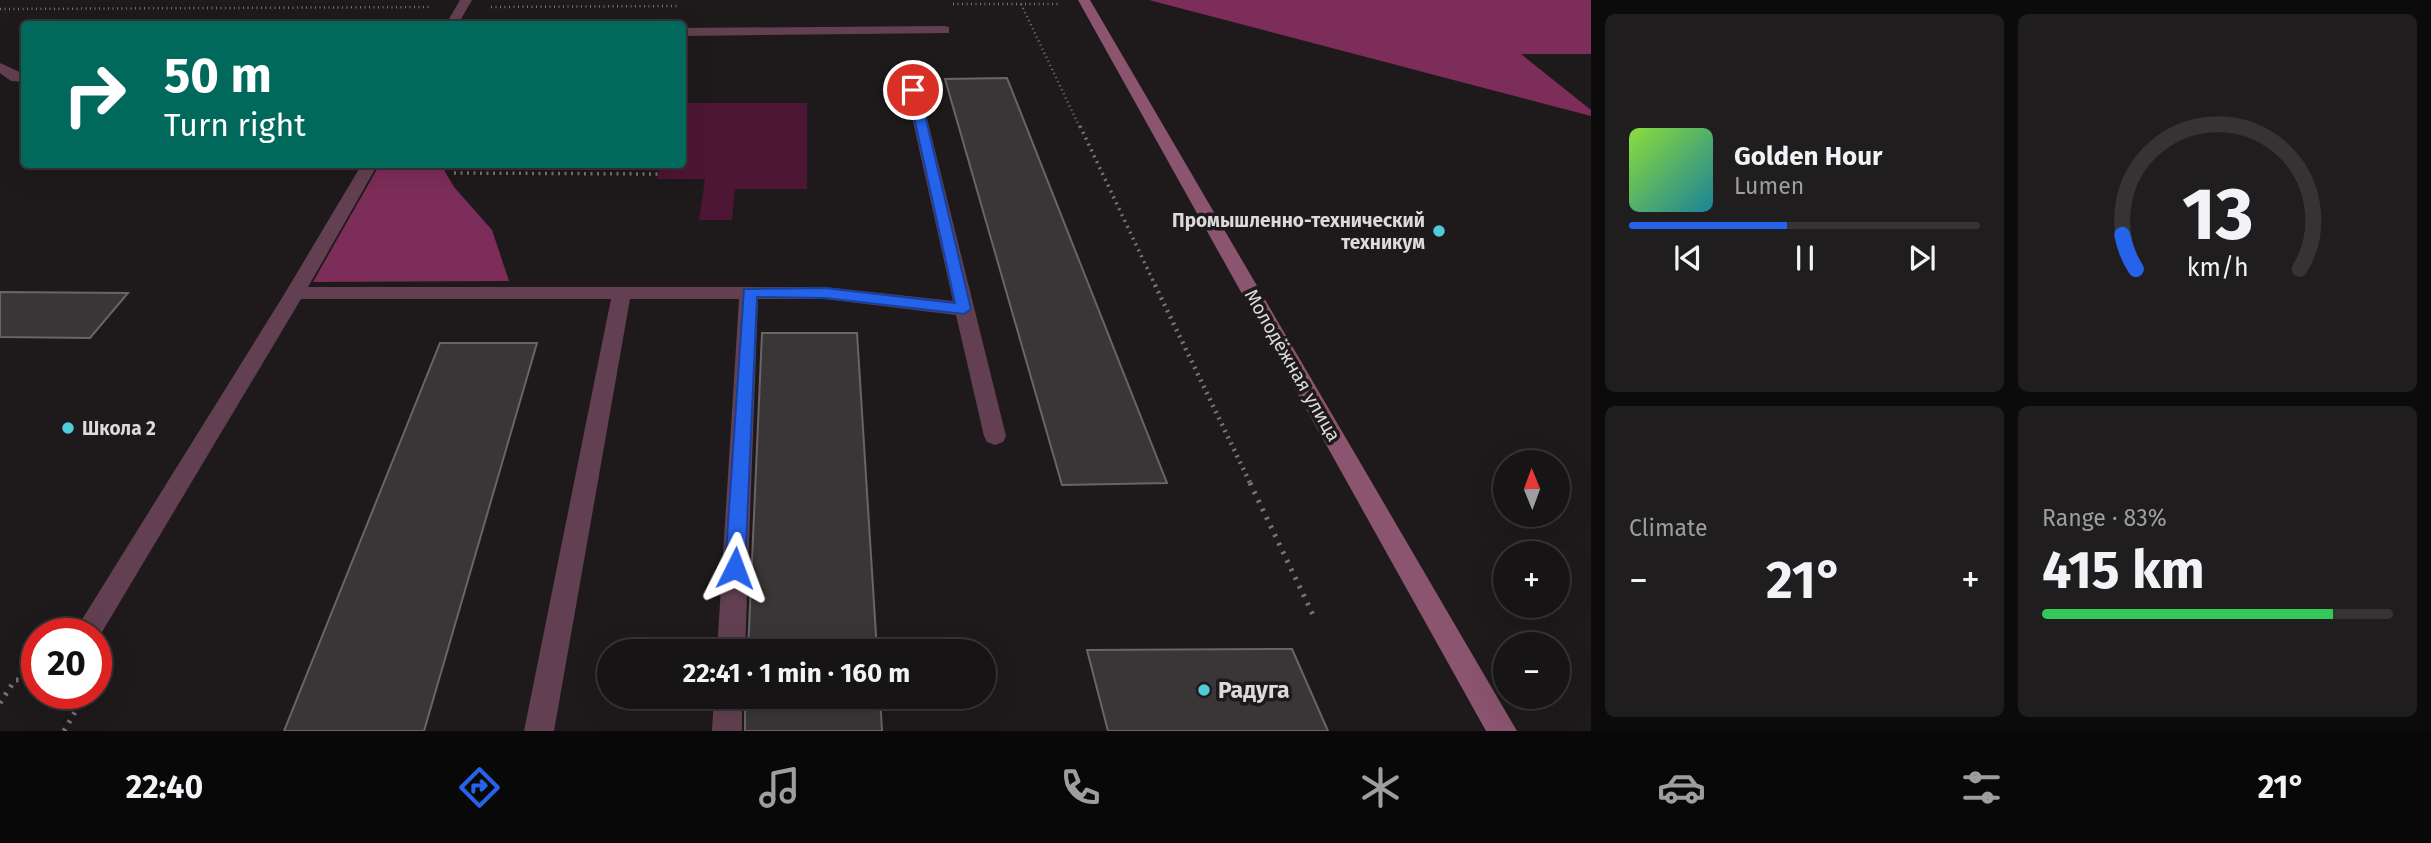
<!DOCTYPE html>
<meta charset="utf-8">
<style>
:root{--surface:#161414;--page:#1f1d1d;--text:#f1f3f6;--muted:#9e9ea0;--line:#353334;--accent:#2563eb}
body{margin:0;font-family:"Fira Sans",sans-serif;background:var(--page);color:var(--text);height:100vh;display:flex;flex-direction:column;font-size:26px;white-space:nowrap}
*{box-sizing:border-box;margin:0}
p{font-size:23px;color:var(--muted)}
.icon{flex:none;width:38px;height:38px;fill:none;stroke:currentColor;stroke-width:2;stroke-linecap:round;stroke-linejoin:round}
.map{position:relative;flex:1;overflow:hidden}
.side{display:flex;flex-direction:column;gap:14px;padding:14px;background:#0c0b0b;width:840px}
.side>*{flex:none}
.hud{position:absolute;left:21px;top:21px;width:665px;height:147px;border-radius:7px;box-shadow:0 7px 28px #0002,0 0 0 2px var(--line);background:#00695c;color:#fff;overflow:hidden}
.needle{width:46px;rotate:359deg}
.controls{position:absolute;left:1493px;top:450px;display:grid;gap:14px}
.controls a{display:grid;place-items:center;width:77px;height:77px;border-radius:50%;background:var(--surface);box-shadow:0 7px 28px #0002,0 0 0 2px var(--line);font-size:35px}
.speed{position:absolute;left:21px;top:618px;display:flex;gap:14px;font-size:35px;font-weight:700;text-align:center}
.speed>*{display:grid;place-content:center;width:91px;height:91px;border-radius:50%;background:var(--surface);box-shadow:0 7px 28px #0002,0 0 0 2px var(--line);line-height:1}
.speed .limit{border:10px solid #d22;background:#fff;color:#111}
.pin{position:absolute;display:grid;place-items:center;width:60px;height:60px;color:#fff;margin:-30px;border:4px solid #fff;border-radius:50%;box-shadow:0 2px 7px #0007}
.me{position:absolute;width:77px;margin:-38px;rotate:3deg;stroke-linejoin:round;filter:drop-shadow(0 0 5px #0008)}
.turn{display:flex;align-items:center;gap:24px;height:147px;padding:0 28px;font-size:32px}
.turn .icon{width:91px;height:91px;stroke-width:2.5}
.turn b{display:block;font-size:49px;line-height:60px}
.big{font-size:52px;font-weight:700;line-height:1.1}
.side .card{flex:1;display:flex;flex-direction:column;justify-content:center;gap:10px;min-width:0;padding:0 24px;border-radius:10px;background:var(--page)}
.side .dial{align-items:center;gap:0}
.dial svg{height:182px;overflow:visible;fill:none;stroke:var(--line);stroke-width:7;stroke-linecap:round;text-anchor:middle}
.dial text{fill:var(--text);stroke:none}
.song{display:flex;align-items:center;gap:21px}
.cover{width:84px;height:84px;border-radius:10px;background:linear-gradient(135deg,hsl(90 70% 55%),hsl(190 70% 35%))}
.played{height:7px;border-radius:4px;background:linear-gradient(90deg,var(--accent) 45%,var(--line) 45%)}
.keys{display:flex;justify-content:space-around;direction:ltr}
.heat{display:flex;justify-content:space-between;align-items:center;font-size:38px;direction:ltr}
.charge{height:10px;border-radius:5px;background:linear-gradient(90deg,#34c759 83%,var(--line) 0)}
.side .tiles{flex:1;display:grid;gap:14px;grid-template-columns:repeat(2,1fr)}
.trip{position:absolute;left:597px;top:639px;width:399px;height:70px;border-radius:35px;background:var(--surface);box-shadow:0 7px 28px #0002,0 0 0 2px var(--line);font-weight:700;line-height:70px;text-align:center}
.tabs{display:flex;height:112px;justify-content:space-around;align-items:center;background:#090808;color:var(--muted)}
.tabs .icon{width:49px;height:49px}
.tabs .active{color:var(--accent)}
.tabs b{font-size:32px;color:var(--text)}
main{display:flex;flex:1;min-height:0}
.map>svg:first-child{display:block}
.green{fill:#4d1634}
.forest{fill:#7d2d59}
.building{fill:#3a3638;stroke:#696466;stroke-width:2}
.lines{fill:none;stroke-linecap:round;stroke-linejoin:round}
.path-far3{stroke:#787475;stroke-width:2.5;stroke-dasharray:1 3.5;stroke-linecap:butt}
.path-far2{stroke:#787475;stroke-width:3.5;stroke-dasharray:2 4.5;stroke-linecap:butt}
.path-far1{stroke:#787475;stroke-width:4.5;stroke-dasharray:2 5;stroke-linecap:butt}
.path{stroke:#787475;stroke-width:5;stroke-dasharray:2.5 7;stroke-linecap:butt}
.lane{fill:#634051;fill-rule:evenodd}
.secondary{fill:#8b546f;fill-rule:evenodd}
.route{fill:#2563eb;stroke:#184099;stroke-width:2}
.poi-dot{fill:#52cbd9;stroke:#1e1a1b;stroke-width:2.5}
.labels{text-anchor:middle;stroke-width:7;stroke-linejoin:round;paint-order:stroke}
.poi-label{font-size:19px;font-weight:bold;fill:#dddadb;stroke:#1e1a1b;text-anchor:end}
.street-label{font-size:19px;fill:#dddadb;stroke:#1e1a1b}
.near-poi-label{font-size:23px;font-weight:bold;fill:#dddadb;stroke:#1e1a1b;text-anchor:start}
</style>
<main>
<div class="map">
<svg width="1591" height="731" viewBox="0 0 1591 731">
<rect width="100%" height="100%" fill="#1e1a1b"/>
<path class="green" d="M683,103H807V189H735L732,220H699L705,179H657L660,165L682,164Z"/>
<g class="forest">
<path d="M1149,0H1591V54H1521L1591,110V116Z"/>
<path d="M380,164L441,165L454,187L492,230L509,281L313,282Z"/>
</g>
<g class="building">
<path d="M1007,78L1167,483L1062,485L945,79Z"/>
<path d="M0,292L128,293L90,338L0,337Z"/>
<path d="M762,333H857L877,651H748Z"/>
<path d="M440,343H537L424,731H284Z"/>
<path d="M1292,649L1328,731H1108L1087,650Z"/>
<path d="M745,696H880L882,731H745Z"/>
</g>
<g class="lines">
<g class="path-far3">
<path d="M953,4H1060"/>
<path d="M1021,4L1080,128"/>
<path d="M491,7L678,6"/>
<path d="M0,9L430,7"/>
</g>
<g class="path-far2">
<path d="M1080,126L1156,287"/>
<path d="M454,173L658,174"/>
</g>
<path class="path-far1" d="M1155,285L1251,485"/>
<g class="path">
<path d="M1250,483L1315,619"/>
<path d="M0,703L15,680H37"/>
<path d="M64,731L86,693"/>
</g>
<g class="lane">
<path d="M460,0H472L458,24H446Z"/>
<path d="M944,26L949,27V33L682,36V28Z"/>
<path d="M0,63L24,74V82L11,81L0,73Z"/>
<path d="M913,86L920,90L1006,436L1003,442L995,445L987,442L984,436L956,315L825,299H758L745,651H717L739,299H630L554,731H524L611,299H301L96,642V634H73L285,293L362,164H378L308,287H825L953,301L906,90Z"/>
<path d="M714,696H742V731H712Z"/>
</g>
<path class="secondary" d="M1078,0H1090L1517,731H1486Z"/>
</g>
<path class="route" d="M913,87L919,90L971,309L964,314L825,298L757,297L745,568L742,574L735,577L728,574L725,568L744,289L825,288L955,303L908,90Z"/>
<g class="poi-dot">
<circle cx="1439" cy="231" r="7"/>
<circle cx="68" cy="428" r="7"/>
<circle cx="1204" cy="690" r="7"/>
</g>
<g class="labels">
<g class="poi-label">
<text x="1425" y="227">Промышленно-технический<tspan x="1425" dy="22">техникум</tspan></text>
<text x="82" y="435" text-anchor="start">Школа 2</text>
</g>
<g class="street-label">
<text transform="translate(1293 365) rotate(60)" y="7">Молодёжная улица</text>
</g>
<g class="near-poi-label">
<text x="1218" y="698">Радуга</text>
</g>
</g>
</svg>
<div class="controls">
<a><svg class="needle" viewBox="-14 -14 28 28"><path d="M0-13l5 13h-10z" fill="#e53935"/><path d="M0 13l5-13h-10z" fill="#9e9ea0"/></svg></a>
<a>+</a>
<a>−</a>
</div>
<div class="speed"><div class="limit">20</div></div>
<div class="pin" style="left:913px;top:90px;background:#d93025"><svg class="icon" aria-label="arrive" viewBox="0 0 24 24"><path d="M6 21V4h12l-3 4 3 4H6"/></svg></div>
<svg class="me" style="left:735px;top:568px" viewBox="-20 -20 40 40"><path d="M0-17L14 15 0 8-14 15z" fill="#2563eb" stroke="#fff" stroke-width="4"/></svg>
<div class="trip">22:41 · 1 min · 160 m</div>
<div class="hud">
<div class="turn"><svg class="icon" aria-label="right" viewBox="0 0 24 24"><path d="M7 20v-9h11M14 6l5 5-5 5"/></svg><div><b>50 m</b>Turn right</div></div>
</div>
</div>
<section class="side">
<div class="tiles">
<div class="card">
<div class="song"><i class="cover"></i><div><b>Golden Hour</b><p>Lumen</p></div></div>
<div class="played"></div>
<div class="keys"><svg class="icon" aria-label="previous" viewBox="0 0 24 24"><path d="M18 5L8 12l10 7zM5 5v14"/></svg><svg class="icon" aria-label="pause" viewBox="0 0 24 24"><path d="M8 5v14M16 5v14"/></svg><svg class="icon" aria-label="next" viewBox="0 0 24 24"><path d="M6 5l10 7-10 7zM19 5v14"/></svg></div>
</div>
<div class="card dial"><svg viewBox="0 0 100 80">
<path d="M14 69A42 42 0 1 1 86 69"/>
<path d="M14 69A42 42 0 0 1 8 54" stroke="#2563eb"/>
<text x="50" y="56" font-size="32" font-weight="700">13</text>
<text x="50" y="72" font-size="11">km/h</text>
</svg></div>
<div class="card"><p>Climate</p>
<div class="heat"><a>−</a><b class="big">21°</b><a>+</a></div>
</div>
<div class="card"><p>Range · 83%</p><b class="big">415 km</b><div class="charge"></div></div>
</div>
</section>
</main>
<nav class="tabs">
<b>22:40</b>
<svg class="icon active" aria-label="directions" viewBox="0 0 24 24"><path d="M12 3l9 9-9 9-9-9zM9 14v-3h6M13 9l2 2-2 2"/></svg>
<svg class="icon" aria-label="music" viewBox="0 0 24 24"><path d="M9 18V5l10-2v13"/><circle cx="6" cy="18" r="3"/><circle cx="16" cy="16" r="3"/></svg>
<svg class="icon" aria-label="phone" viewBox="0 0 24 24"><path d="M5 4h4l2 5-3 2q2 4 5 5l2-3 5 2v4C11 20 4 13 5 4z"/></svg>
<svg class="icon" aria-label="climate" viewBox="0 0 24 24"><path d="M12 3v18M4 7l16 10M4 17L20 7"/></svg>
<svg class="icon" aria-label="car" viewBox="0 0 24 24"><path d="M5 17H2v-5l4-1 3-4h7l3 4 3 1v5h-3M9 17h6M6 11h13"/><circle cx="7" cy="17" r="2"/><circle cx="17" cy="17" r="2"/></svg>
<svg class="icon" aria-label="filters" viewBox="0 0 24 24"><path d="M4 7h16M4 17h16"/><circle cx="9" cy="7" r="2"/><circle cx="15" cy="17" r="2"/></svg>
<b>21°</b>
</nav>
